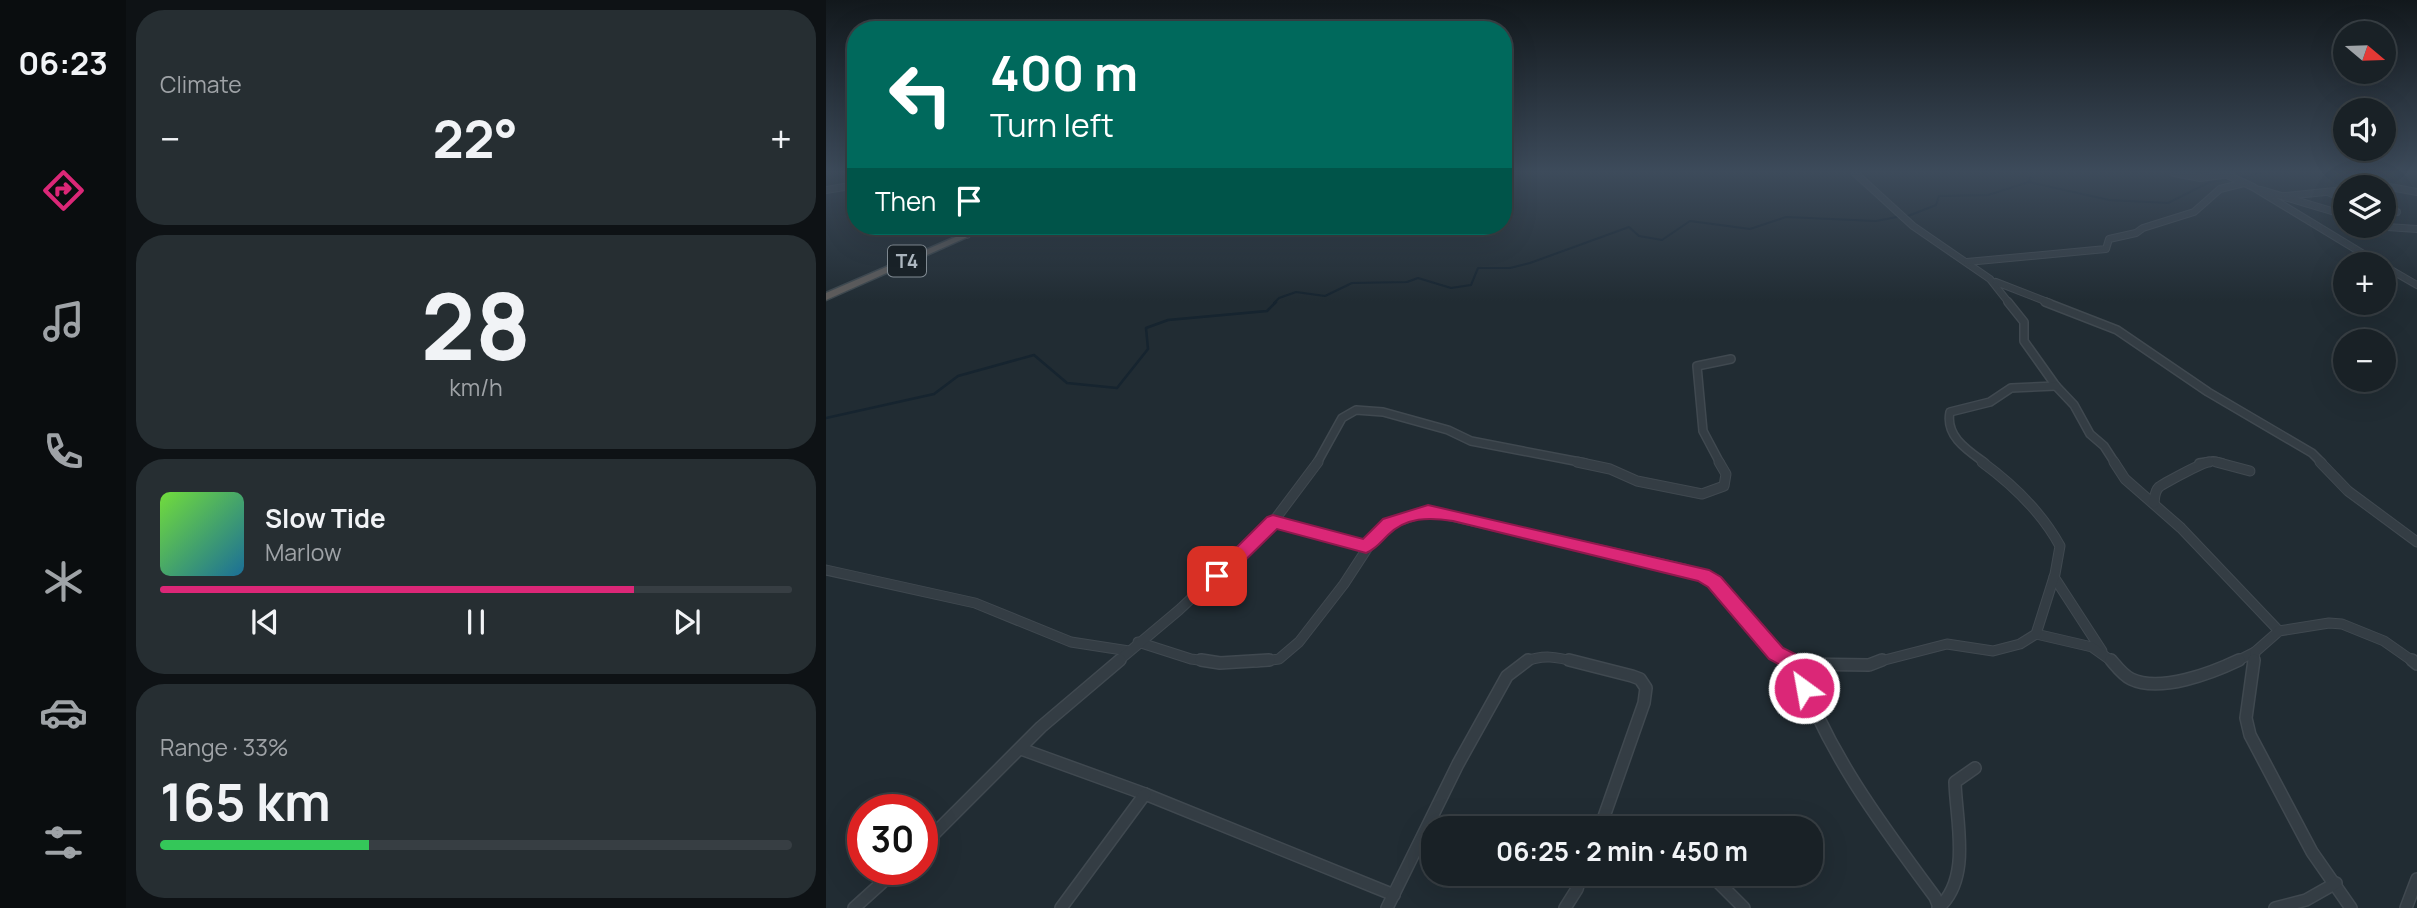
<!DOCTYPE html>
<meta charset="utf-8">
<style>
:root{--surface:#192126;--page:#262e32;--text:#f1f3f6;--muted:#9fa3a7;--line:#373e43;--accent:#db2777}
body{margin:0;font-family:Manrope,sans-serif;background:var(--page);color:var(--text);height:100vh;display:flex;flex-direction:column;font-size:26px;white-space:nowrap}
*{box-sizing:border-box;margin:0}
p{font-size:23px;color:var(--muted)}
.icon{flex:none;width:38px;height:38px;fill:none;stroke:currentColor;stroke-width:2;stroke-linecap:round;stroke-linejoin:round}
.map{position:relative;flex:1;overflow:hidden}
.side{display:flex;flex-direction:column;gap:10px;padding:10px;background:#0e1215;width:700px}
.side>*{flex:none}
.top-card{position:absolute;left:21px;top:21px;width:665px;height:214px;border-radius:28px;box-shadow:0 7px 28px #0002,0 0 0 2px var(--line);background:#00695c;color:#fff;overflow:hidden}
.needle{width:46px;rotate:109deg}
.buttons{position:absolute;left:1507px;top:21px;display:grid;gap:14px}
.buttons a{display:grid;place-items:center;width:63px;height:63px;border-radius:50%;background:var(--surface);box-shadow:0 7px 28px #0002,0 0 0 2px var(--line);font-size:35px}
.speed{position:absolute;left:21px;top:794px;display:flex;gap:14px;font-size:35px;font-weight:700;text-align:center}
.speed>*{display:grid;place-content:center;width:91px;height:91px;border-radius:50%;background:var(--surface);box-shadow:0 7px 28px #0002,0 0 0 2px var(--line);line-height:1}
.speed .limit{border:10px solid #d22;background:#fff;color:#111}
.pin{position:absolute;display:grid;place-items:center;width:60px;height:60px;color:#fff;margin:-30px;border-radius:14px;box-shadow:0 4px 10px #0006}
.me{position:absolute;width:77px;margin:-38px;rotate:328deg;stroke-linejoin:round;filter:drop-shadow(0 0 5px #0008)}
.turn{display:flex;align-items:center;gap:24px;height:147px;padding:0 28px;font-size:32px}
.turn .icon{width:91px;height:91px;stroke-width:2.5}
.turn b{display:block;font-size:49px;line-height:60px}
.then{display:flex;align-items:center;height:66px;padding:0 28px;background:#0003;gap:14px;font-size:26px}
.big{font-size:52px;font-weight:700;line-height:1.1}
.side .widget{flex:1;display:flex;flex-direction:column;justify-content:center;gap:10px;min-width:0;padding:0 24px;border-radius:28px;background:var(--page)}
.side .dial{align-items:center;gap:0}
.dial b{font-size:91px;line-height:1}
.song{display:flex;align-items:center;gap:21px}
.cover{width:84px;height:84px;border-radius:10px;background:linear-gradient(135deg,hsl(100 70% 55%),hsl(200 70% 35%))}
.played{height:7px;border-radius:4px;background:linear-gradient(90deg,var(--accent) 75%,var(--line) 75%)}
.keys{display:flex;justify-content:space-around;direction:ltr}
.heat{display:flex;justify-content:space-between;align-items:center;font-size:38px;direction:ltr}
.charge{height:10px;border-radius:5px;background:linear-gradient(90deg,#34c759 33%,var(--line) 0)}
.trip{position:absolute;left:595px;top:816px;width:402px;height:70px;border-radius:28px;background:var(--surface);box-shadow:0 7px 28px #0002,0 0 0 2px var(--line);font-weight:700;line-height:70px;text-align:center}
main{display:flex;flex:1;min-height:0}
.menu{display:flex;flex-direction:column;width:126px;justify-content:space-around;align-items:center;background:#0a0d0f;color:var(--muted)}
.menu .icon{width:49px;height:49px}
.menu .active{color:var(--accent)}
.menu b{font-size:32px;color:var(--text)}
.map>svg:first-child{display:block}
.lines{fill:none;stroke-linecap:round;stroke-linejoin:round}
.stream-far1{stroke:#16242f;stroke-width:2}
.stream{stroke:#16242f;stroke-width:2.5}
.minor-far3-casing{stroke:#404950;stroke-width:8}
.minor-far2-casing{stroke:#404950;stroke-width:10}
.minor-far1-casing{stroke:#404950;stroke-width:11}
.minor-casing{stroke:#404950;stroke-width:14}
.trunk-casing{stroke:#3e484e;stroke-width:3}
.minor-far3{stroke:#343d44;stroke-width:6}
.minor-far2{stroke:#343d44;stroke-width:7}
.minor-far1{stroke:#343d44;stroke-width:9}
.minor{stroke:#343d44;stroke-width:11}
.trunk{fill:#5e5c5b;fill-rule:evenodd}
.route{fill:#db2777;stroke:#8e194d;stroke-width:2}
.labels{text-anchor:middle;stroke-width:7;stroke-linejoin:round;paint-order:stroke}
.shield{fill:#192228;stroke:#818b93;stroke-width:2}
.shield-label{font-size:19px;font-weight:bold;fill:#aeb8c1}
</style>
<main>
<nav class="menu">
<b>06:23</b>
<svg class="icon active" aria-label="directions" viewBox="0 0 24 24"><path d="M12 3l9 9-9 9-9-9zM9 14v-3h6M13 9l2 2-2 2"/></svg>
<svg class="icon" aria-label="music" viewBox="0 0 24 24"><path d="M9 18V5l10-2v13"/><circle cx="6" cy="18" r="3"/><circle cx="16" cy="16" r="3"/></svg>
<svg class="icon" aria-label="phone" viewBox="0 0 24 24"><path d="M5 4h4l2 5-3 2q2 4 5 5l2-3 5 2v4C11 20 4 13 5 4z"/></svg>
<svg class="icon" aria-label="climate" viewBox="0 0 24 24"><path d="M12 3v18M4 7l16 10M4 17L20 7"/></svg>
<svg class="icon" aria-label="car" viewBox="0 0 24 24"><path d="M5 17H2v-5l4-1 3-4h7l3 4 3 1v5h-3M9 17h6M6 11h13"/><circle cx="7" cy="17" r="2"/><circle cx="17" cy="17" r="2"/></svg>
<svg class="icon" aria-label="filters" viewBox="0 0 24 24"><path d="M4 7h16M4 17h16"/><circle cx="9" cy="7" r="2"/><circle cx="15" cy="17" r="2"/></svg>
</nav>
<section class="side">
<div class="widget"><p>Climate</p>
<div class="heat"><a>−</a><b class="big">22°</b><a>+</a></div>
</div>
<div class="widget dial"><b>28</b><p>km/h</p></div>
<div class="widget">
<div class="song"><i class="cover"></i><div><b>Slow Tide</b><p>Marlow</p></div></div>
<div class="played"></div>
<div class="keys"><svg class="icon" aria-label="previous" viewBox="0 0 24 24"><path d="M18 5L8 12l10 7zM5 5v14"/></svg><svg class="icon" aria-label="pause" viewBox="0 0 24 24"><path d="M8 5v14M16 5v14"/></svg><svg class="icon" aria-label="next" viewBox="0 0 24 24"><path d="M6 5l10 7-10 7zM19 5v14"/></svg></div>
</div>
<div class="widget"><p>Range · 33%</p><b class="big">165 km</b><div class="charge"></div></div>
</section>
<div class="map">
<svg width="1591" height="908" viewBox="0 0 1591 908">
<rect width="100%" height="100%" fill="#212c33"/>
<g class="lines">
<g class="stream-far1">
<path d="M1413,178L1434,173"/>
<path d="M1203,182L1206,173"/>
<path d="M1082,216L1110,205L1113,196L1162,195L1203,182L1283,200L1342,203L1384,182L1407,179"/>
<path d="M448,303L453,298L470,292L499,296L526,283L581,282L592,278L625,288L645,285L652,268H684L704,263L803,227L813,236L836,240L864,221L924,229L960,217L1050,221L1071,217"/>
</g>
<path class="stream" d="M0,418L108,394L132,376L208,355L241,383L291,388L322,349L320,328L342,320L441,311L450,302"/>
<defs>
<g id="minor-far3">
<path d="M1029,173L1087,226L1164,279L1183,303"/>
<path d="M1348,173L1374,178L1404,174"/>
<path d="M1401,175L1427,187L1554,264"/>
<path d="M1546,187L1559,186L1591,192"/>
<path d="M0,190L30,185"/>
<path d="M1435,190L1519,215"/>
<path d="M1502,192L1519,200"/>
<path d="M1459,196L1519,190"/>
<path d="M1558,211L1571,212"/>
<path d="M112,226L141,235"/>
<path d="M1546,226L1591,229"/>
<path d="M1141,262L1280,249L1283,239L1310,233L1317,228L1368,212L1394,189L1418,183"/>
<path d="M1558,266L1591,285"/>
<path d="M1170,282L1224,303"/>
</g>
<g id="minor-far2">
<path d="M1182,302L1198,322V341L1230,386L1248,405L1264,434L1278,446L1289,463"/>
<path d="M1219,302L1291,330L1382,392L1486,453L1496,463"/>
<path d="M491,463L516,418L530,410L557,412L622,430L645,441L759,463"/>
<path d="M894,463L877,431L871,366L905,359"/>
<path d="M1159,463C1141,450 1119,436 1124,412L1164,402L1185,388L1230,386"/>
<path d="M1373,463L1387,461L1396,463"/>
</g>
<g id="minor-far1">
<path d="M751,462L784,469L811,481L876,494L898,486L900,474L893,462"/>
<path d="M1288,462L1299,479L1355,528L1453,631"/>
<path d="M1390,462L1424,471"/>
<path d="M1494,462L1522,491L1591,542"/>
<path d="M1328,503C1329,497 1328,492 1333,487C1337,484 1377,462 1383,462"/>
<path d="M447,522L540,546"/>
<path d="M0,570L149,603L245,642L303,651"/>
<path d="M1228,577L1276,651"/>
<path d="M1210,634L1266,647L1287,662"/>
<path d="M312,642L365,659L388,662"/>
<path d="M291,662L353,610L447,522L492,462"/>
<path d="M430,662L453,659L473,642L518,584L550,535L563,524L602,511L859,569L888,582L951,653L967,662"/>
<path d="M698,662C717,654 731,657 750,662"/>
<path d="M1051,662L1121,644L1167,651L1194,644L1210,634L1229,574L1234,546C1216,513 1186,484 1156,462"/>
<path d="M1409,662L1429,652"/>
<path d="M1428,662L1429,652L1453,631L1503,623L1516,624L1558,641L1588,662"/>
</g>
<g id="minor">
<path d="M375,660L394,663L443,660"/>
<path d="M743,660L806,676L814,679L820,688L818,703L774,828"/>
<path d="M964,660L970,664L1043,665L1056,660"/>
<path d="M1285,660C1291,667 1297,675 1305,679C1334,693 1386,673 1413,660"/>
<path d="M1428,660L1420,718L1424,735L1486,852L1525,908"/>
<path d="M1586,660L1591,664"/>
<path d="M970,664C1001,752 1054,823 1109,897L1113,907"/>
<path d="M195,749L319,794L568,895"/>
<path d="M777,821L796,828"/>
<path d="M96,846L215,727L294,660"/>
<path d="M883,873L918,908"/>
<path d="M28,908L70,870"/>
<path d="M235,908L319,794"/>
<path d="M561,908L632,764L681,676L702,660"/>
<path d="M739,908L751,889L756,873"/>
<path d="M1112,908C1146,879 1130,821 1129,782L1149,768"/>
<path d="M1449,908L1480,900L1510,883"/>
<path d="M1580,908L1591,879"/>
</g>
<path id="trunk" d="M155,226H166L0,300V293Z"/>
</defs>
<use href="#minor-far3" class="minor-far3-casing"/>
<use href="#minor-far2" class="minor-far2-casing"/>
<use href="#minor-far1" class="minor-far1-casing"/>
<use href="#minor" class="minor-casing"/>
<use href="#trunk" class="trunk-casing"/>
<use href="#minor-far3" class="minor-far3"/>
<use href="#minor-far2" class="minor-far2"/>
<use href="#minor-far1" class="minor-far1"/>
<use href="#minor" class="minor"/>
<use href="#trunk" class="trunk"/>
</g>
<linearGradient id="sky" x2="0" y2="1"><stop stop-color="#12181c"/><stop offset="0.57" stop-color="#3d4b5b"/><stop offset="1" stop-color="#3d4b5b" stop-opacity="0"/></linearGradient>
<rect width="1591" height="301" fill="url(#sky)"/>
<path class="route" d="M602,505L883,570L895,577L957,648L977,658L988,688L985,694L978,697L970,694L962,669L943,659L882,587L872,581L627,521C603,517 580,517 562,535C555,542 549,550 540,553L451,529L398,581L391,583L385,581L382,576L441,517L447,515L537,539L557,519Z"/>
<g class="labels">
<rect class="shield" x="62" y="245.5" width="38" height="31" rx="5"/>
<g class="shield-label">
<text x="81" y="268">T4</text>
</g>
</g>
</svg>
<div class="buttons">
<a><svg class="needle" viewBox="-14 -14 28 28"><path d="M0-13l5 13h-10z" fill="#e53935"/><path d="M0 13l5-13h-10z" fill="#9fa3a7"/></svg></a>
<a><svg class="icon" aria-label="sound" viewBox="0 0 24 24"><path d="M4 9h4l5-4v14l-5-4H4zM17 9q2 3 0 6"/></svg></a>
<a><svg class="icon" aria-label="layers" viewBox="0 0 24 24"><path d="M12 4l9 5-9 5-9-5zM3 14l9 5 9-5"/></svg></a>
<a>+</a>
<a>−</a>
</div>
<div class="speed"><div class="limit">30</div></div>
<div class="pin" style="left:391px;top:576px;background:#d93025"><svg class="icon" aria-label="arrive" viewBox="0 0 24 24"><path d="M6 21V4h12l-3 4 3 4H6"/></svg></div>
<svg class="me" style="left:978px;top:688px" viewBox="-20 -20 40 40"><circle r="17" fill="#db2777" stroke="#fff" stroke-width="3"/><path d="M0-11L8 9 0 5-8 9z" fill="#fff"/></svg>
<div class="trip">06:25 · 2 min · 450 m</div>
<div class="top-card">
<div class="turn"><svg class="icon" aria-label="left" viewBox="0 0 24 24"><path d="M17 20v-9H6M10 6l-5 5 5 5"/></svg><div><b>400 m</b>Turn left</div></div>
<div class="then">Then<svg class="icon" aria-label="arrive" viewBox="0 0 24 24"><path d="M6 21V4h12l-3 4 3 4H6"/></svg></div>
</div>
</div>
</main>
